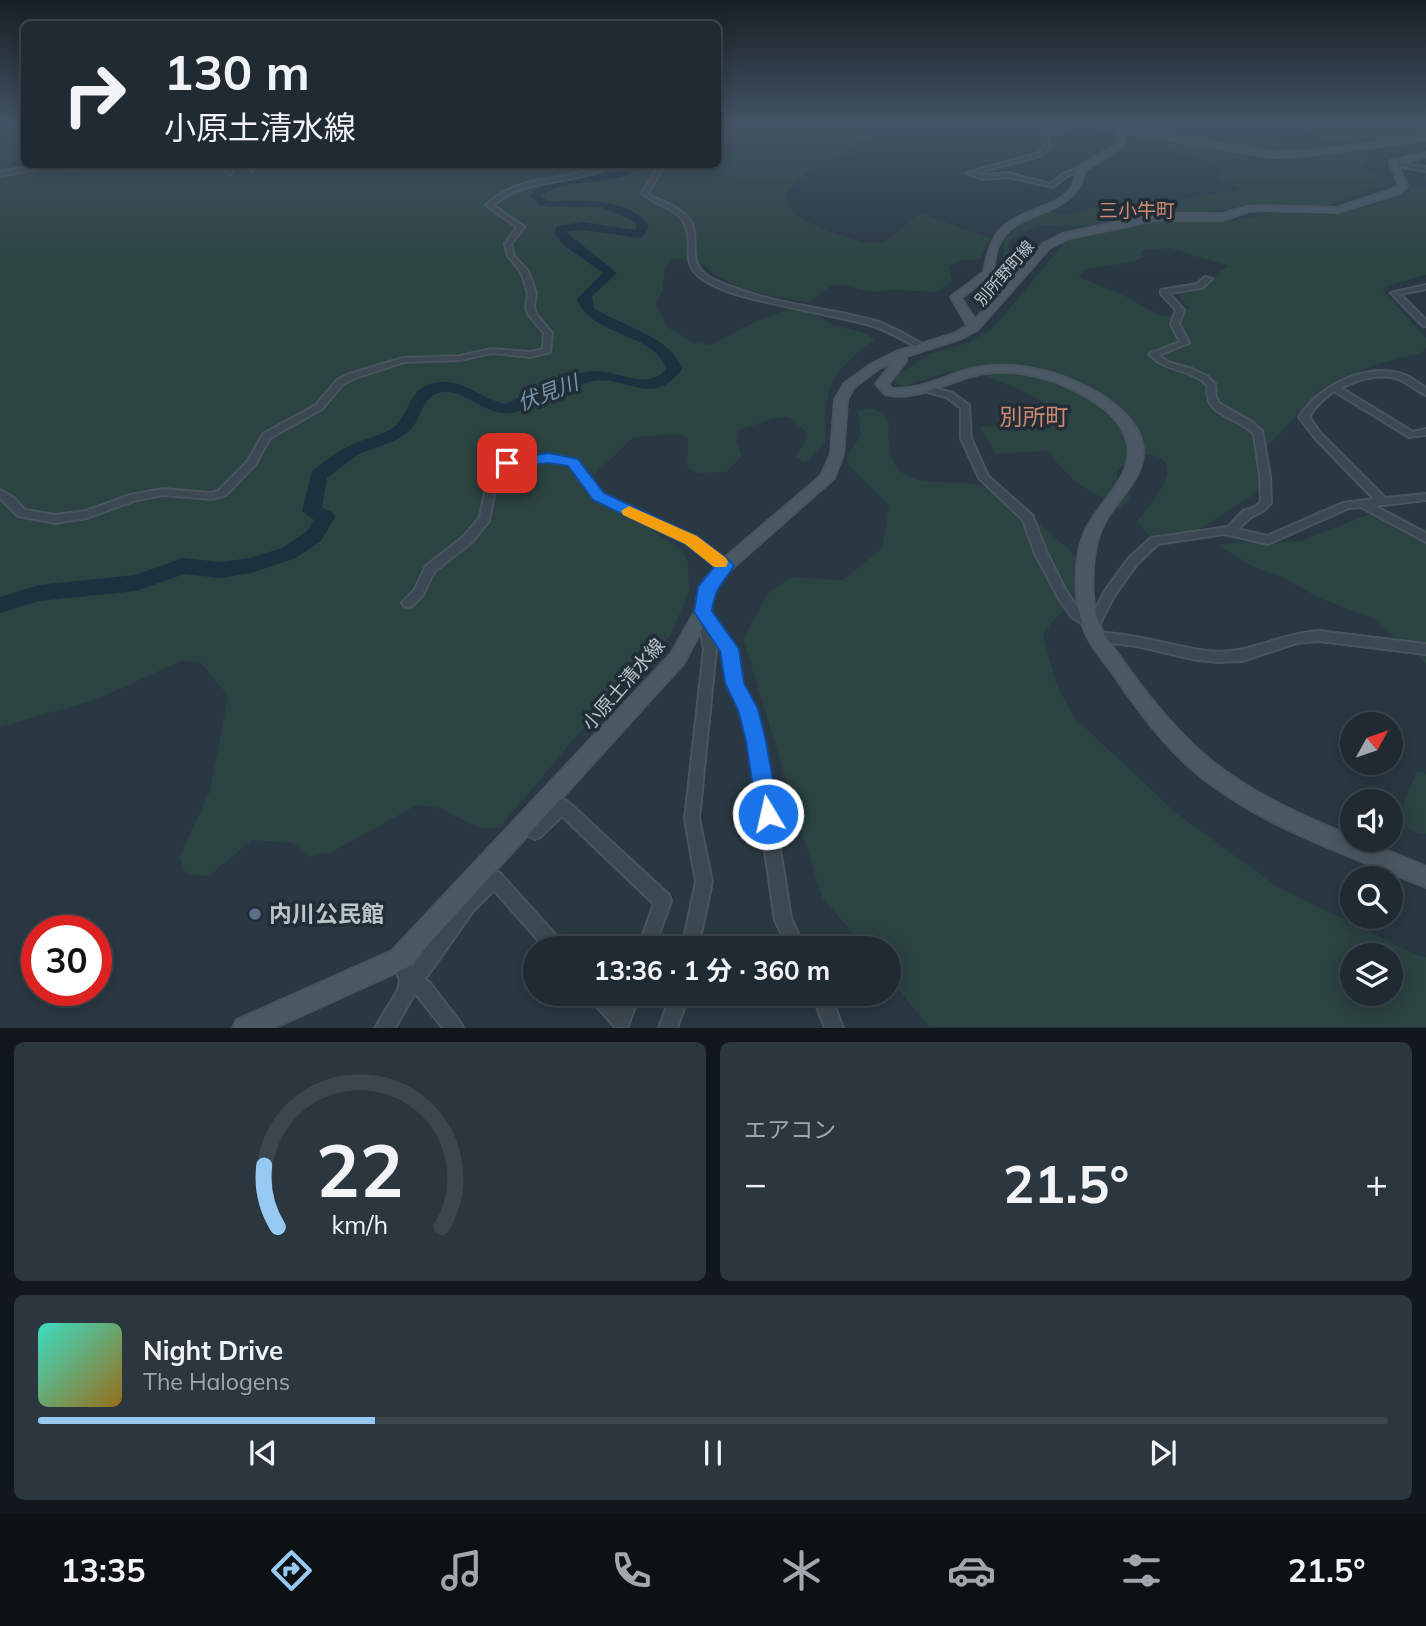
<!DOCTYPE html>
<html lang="ja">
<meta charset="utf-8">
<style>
:root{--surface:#1f2a32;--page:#2c363e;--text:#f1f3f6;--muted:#a1a7ac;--line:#3c464d;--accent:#97caf3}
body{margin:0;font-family:Mulish,"Noto Sans JP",sans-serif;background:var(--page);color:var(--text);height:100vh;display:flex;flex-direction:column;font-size:26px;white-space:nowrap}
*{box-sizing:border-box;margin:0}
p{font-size:23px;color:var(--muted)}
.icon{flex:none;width:38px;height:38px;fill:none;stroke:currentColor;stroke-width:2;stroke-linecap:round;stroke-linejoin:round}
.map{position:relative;height:1028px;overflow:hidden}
.side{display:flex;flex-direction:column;gap:14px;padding:14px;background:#11171c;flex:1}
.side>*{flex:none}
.top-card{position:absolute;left:21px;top:21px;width:700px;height:147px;border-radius:10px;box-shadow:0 4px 18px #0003,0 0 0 2px var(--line);background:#1f2a32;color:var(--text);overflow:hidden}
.needle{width:46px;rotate:50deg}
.fabs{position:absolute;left:1340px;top:712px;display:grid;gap:14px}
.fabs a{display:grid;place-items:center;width:63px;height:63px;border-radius:50%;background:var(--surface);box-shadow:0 4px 18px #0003,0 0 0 2px var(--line);font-size:35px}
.speed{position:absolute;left:21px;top:915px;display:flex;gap:14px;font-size:35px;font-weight:700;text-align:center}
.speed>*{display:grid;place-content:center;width:91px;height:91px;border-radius:50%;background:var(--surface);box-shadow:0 4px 18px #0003,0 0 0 2px var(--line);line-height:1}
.speed .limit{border:10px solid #d22;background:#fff;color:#111}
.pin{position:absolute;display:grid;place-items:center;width:60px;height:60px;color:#fff;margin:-30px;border-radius:14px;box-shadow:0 4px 10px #0006}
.me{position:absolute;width:77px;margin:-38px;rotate:351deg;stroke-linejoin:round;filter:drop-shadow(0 0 5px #0008)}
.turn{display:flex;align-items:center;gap:24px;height:147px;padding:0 28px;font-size:32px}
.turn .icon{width:91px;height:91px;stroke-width:2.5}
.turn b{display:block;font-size:49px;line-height:60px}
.big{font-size:52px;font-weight:700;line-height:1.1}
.side .tile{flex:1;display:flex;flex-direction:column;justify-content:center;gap:10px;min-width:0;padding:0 24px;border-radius:10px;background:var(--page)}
.side .dial{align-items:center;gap:0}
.dial svg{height:182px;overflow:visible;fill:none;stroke:var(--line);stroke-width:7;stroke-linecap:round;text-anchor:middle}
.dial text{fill:var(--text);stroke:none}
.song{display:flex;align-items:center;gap:21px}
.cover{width:84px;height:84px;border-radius:10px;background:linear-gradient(135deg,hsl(170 70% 55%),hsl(40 70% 35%))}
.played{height:7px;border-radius:4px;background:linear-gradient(90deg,var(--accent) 25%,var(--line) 25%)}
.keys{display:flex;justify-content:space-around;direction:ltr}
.heat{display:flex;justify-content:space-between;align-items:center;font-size:38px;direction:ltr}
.side .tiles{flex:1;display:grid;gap:14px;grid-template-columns:1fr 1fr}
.tile:last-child{grid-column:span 2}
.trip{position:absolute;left:523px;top:936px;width:378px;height:70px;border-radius:35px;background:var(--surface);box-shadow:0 4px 18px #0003,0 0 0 2px var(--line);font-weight:700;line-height:70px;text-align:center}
.tab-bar{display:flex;height:112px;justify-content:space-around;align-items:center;background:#0c1114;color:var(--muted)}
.tab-bar .icon{width:49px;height:49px}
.tab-bar .selected{color:var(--accent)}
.tab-bar b{font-size:32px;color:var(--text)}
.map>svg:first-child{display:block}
.green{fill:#2b4341;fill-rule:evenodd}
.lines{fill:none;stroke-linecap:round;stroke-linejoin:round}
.river{fill:#1c3140;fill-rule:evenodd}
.street-casing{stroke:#49555e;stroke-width:4}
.secondary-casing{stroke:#49555e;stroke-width:4}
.street{fill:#3d4952;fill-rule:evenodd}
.secondary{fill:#4b5964;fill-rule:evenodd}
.route{fill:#1a73e8;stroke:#114b97;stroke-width:2}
.slow{fill:#f59e0b}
.service-dot{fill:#5c6f8a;stroke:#212e37;stroke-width:2.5}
.labels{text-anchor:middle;stroke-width:7;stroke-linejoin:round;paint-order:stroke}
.far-street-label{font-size:16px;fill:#bac4cb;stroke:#212e37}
.far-quarter-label{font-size:19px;fill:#d18970;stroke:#212e37}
.street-label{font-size:19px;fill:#bac4cb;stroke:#212e37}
.water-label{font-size:21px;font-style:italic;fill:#7594a8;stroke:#212e37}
.quarter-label{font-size:23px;fill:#d18970;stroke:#212e37}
.near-poi-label{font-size:23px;font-weight:bold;fill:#bac4cb;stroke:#212e37;text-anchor:start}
</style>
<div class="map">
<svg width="1426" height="1028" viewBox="0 0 1426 1028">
<rect width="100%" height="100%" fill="#293842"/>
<g class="green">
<path d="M0,124H24V159L13,162L9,169L41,164H718V140L727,129L725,124H891L867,131L869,139L866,141L844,148L851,152L809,169L785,195L790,206L799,217L830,232L865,243H884L920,213L990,238L980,259L961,261L949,266L952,281L937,292L893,290L872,292L841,285L831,286L809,303L742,290L714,274L698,261L673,258L665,268L663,290L656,303L666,326L692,342L710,345L756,321L789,309L813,313L833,325L862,332L875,339C829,375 824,384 826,441L805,463L795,456L806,440L805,431L788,417L775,418L739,430L736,437L742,457L726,472L698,473L687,468L688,438L675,434L634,437L595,474L590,484L602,502L637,520L683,551L688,562L689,592L670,636L609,697L499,829L476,827L439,808L417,805L332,852L309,857L293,843L252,840L209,876L186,874L179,857L210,791L228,696L200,662L181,661L98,699L0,727Z"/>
<path d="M1296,124H1426V135L1338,143L1309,133Z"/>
<path d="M1248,133H1262L1310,146C1292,161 1242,151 1222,141L1226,137Z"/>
<path d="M1190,143L1258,160H1298L1356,151L1376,159L1362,166L1384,179L1385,184L1320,208L1241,206L1205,213L1132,216L1086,226L1040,225L1010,240L1007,251L1028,259L989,302L975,298L1002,278L1004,240L1019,225L1047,211L1064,216L1087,209L1123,203L1176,202L1201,195L1242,190L1217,177L1225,173L1223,169L1164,149L1168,144Z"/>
<path d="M1412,186L1426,187V275L1387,286L1383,290L1426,338V348L1421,353L1374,365L1321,389L1264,450L1268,473L1255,494L1191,535L1164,542L1150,537L1137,521C1152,502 1194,456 1142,454L1117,471L1118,481L1130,497L1121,509L1075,482L1046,451L995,454L980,427L1049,420L1052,417C1048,395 1007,386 989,378C986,375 984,372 981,370C967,363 921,381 905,386L898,385L892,378L929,354L967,343L993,328L1065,242L1075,237L1148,222L1237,220L1274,213L1330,215L1406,196ZM1171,248L1228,266L1202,284L1176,292L1189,308L1176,317L1159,315L1125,296L1079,277L1083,271C1103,264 1125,266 1145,257L1141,253L1144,250Z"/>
<path d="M870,408L883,413L889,421C881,511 955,467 996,491C1022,506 1045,530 1069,549L1078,560L1079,596L1051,623L1043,635L1056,683L1074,717L1175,812L1276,886L1417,955L1426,957V1027H929L889,978V948H865L822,897L743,639L767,594L791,577L843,580L882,548L889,505L851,468L846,458L861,435L858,411ZM1353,956H1391V994H1353Z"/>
<path d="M1372,513L1426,529V664L1372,618L1319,598L1282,577L1250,565L1218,545L1251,541L1269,543L1301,541Z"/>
<path d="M1417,771L1426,774V834C1412,835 1404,826 1399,814Z"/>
</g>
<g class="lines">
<path class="river" d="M631,164H643C614,192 570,173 541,196L547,201C579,201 628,196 649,226L643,237L639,238L583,230L566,232L617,273L592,296L594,308C622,327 670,335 682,369C653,409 627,375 593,381C569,385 525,416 503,413C481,411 462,390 443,392C421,395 423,417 410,430C398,443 377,446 362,453C350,459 338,470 327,478L322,508L332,512L335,517L321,541L296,558L251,573L221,578L184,574L136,591L39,601L0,613V597L39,585L135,575L183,558L221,562L251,558L282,548L307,531L314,520L302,511L312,471C323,463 335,453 347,447C362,438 384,437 396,425C412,409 409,385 440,382C466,380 481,399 505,404C525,396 575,372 593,371C617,370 648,392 666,369C655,332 591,337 577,299L603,273L566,247L554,233L557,226L583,222L635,230L637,226L635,222L601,207L540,206L530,196C553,168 601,185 631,164Z"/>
<defs>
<g id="street">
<path d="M1065,124L1067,127L1047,137L1050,147L1043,155L975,173L982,175L1008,173L1050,184L1063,174L1082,167L1085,169L1067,176L1053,187L1008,177L982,179L966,173L1039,153L1044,147L1042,135Z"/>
<path d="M1392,162L1426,167V171L1390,165V163Z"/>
<path d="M42,164H92L74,169L48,167L0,176V172Z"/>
<path d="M227,164H233L231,174L226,173Z"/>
<path d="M247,164H253L254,166L266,164L252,171Z"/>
<path d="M606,164H613C575,187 529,175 493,205L524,227L511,244L514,256L528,271L536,293L534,307L536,314L552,333L550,352L531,357L492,353L460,360L404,362L355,378L343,384L322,409L270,438L255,465L226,495L212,499L163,495L136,500L87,518L55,523L18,516L0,498V490L14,498L25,510L55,515L86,511L130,495L163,489L212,493L218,491L248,461L263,434L316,405L337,380L349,374L403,358L460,356L492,349L531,352L543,349L544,333L528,314L526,307L528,293L521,272L508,256L505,244L517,227L486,205C519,173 566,183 606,164Z"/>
<path d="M660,164H665L648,193L652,197C664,202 681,208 689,219C701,235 687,259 704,273C713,281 726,285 738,289C783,306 832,308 879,322L899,331L927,347L923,349H920C903,340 886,329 866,324C828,314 789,308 750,298C734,294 715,288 701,278C679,262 695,243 685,224C677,207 654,206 642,193Z"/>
<path d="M1205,277L1212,279L1202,288L1169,293L1184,310L1179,324L1189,343L1159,355L1168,362L1192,369L1207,376L1215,384L1216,397L1219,403L1252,422L1262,431L1270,476L1271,503L1263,511L1251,517L1238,529L1267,536L1343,503L1374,499L1315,438L1299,417C1319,386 1364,363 1402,374C1411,377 1418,383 1426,388V395C1417,391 1410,385 1401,380C1383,372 1358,379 1341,388L1413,432L1426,429V435L1409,437L1334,391C1324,399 1315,406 1309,417L1321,434L1385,498L1426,494V500L1375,506L1426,533V542L1361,507L1349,508L1268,544L1224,534L1158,544L1137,564L1114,596L1099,625L1090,629L1072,617L1058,597L1035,553L1023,520L979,478L961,438V408L946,397L928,392L927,390L931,387L952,393L969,405L971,438L988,476L1032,515L1047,553L1066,591L1080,611L1091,618L1105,591L1129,558L1151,538L1228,527L1243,511L1255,507L1261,502L1260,476L1254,434C1243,422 1217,416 1210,403C1207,397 1207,391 1207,385C1190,368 1164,372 1149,354L1180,342L1171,324L1176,310L1161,294V290L1197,284Z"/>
<path d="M1426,285V289L1400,294L1426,320V326H1423L1391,293Z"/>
<path d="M526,455L561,456L575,460L602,495L695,537L731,566L729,569H721L687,543L594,499L569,464L561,462L527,461L498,472L489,521L472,542L434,572L423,595L412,606L408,607L404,606L402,603L415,589L426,566L464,536L480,517L490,468Z"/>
<path d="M703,607L707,609L735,649L741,683L755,709L763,741L791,918L805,948H788L775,920L749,741L741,709L729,683L723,650L714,637L716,649L699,819L712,882L698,948H682L696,882L685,819L704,649L698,618L699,616L697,612L699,609Z"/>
<path d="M1319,631L1426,644V654L1319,641L1297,643L1242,661L1219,662L1197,660L1137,646L1099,642L1095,640L1093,637L1095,634C1102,632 1109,633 1116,634C1147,637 1176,647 1207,651C1247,656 1280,633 1319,631Z"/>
<path d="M562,799L567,801L669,895L671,901L654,948H638L654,904L562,816L540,837L535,839L518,831L516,826L518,821L523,819L533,823L557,801Z"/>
<path d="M494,871L500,873L562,942L564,948H545L494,890L473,911L428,975L424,979L429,982L460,1022L463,1028H443L415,993L395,1028H375L398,990L400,980L392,959L394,953L400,951L406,953L412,967L461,899L488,873Z"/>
<path d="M588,994H609L618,1005L622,994H640L627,1028L615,1027L591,1000Z"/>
<path d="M671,994H689L677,1028H659Z"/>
<path d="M812,994H830L843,1028H825Z"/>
</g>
<g id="secondary">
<path d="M1027,124H1076L1073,126Z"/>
<path d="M1085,124H1103L1193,138L1271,153L1302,152L1426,136V140L1302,156L1271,157L1124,132L1123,146L1085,170C1073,222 1017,204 998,246C994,254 994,264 993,273L961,298L975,320L1043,244L1063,234L1155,214H1222L1247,207L1262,206L1337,208L1394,189L1399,185L1390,161L1426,153V157L1397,164L1407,186L1400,193L1338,212L1262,210L1248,211L1223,220H1155L1069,238L1049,248L978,329L962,338L906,356V361L888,384L892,389C919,390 939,379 964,371C991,363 1021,365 1048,372C1084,382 1155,416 1141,465C1135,484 1117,501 1107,518C1089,547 1087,607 1105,636C1134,678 1165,721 1204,755C1247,792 1301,816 1353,837V840H1361L1426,867V887C1346,854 1257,825 1191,768C1162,742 1139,711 1117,679C1105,662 1090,646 1083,626C1074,598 1074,558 1085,532C1098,502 1134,479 1128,444C1124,426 1112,413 1097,403C1062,379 1014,364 971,376C942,384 916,401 885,394L876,384L894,361L878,369L853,388L847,400L843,454L834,478L730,570L714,589L711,612L683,664L408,967L273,1028H233L237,1020L392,951L671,654L695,612L702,583L720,562L821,476L831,454L835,400L844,384L870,365L896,352L954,334L968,326L951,297L984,272C991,230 1002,223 1040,208C1050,204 1061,200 1068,192C1075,185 1076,176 1079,167L1117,144L1118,131Z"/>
</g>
</defs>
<use href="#street" class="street-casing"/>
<use href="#secondary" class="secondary-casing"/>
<use href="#street" class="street"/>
<use href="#secondary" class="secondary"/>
</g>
<linearGradient id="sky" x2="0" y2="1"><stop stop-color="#171f24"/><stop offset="0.46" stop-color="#435365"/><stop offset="1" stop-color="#435365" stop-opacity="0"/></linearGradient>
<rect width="1426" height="268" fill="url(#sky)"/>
<path class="route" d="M549,453L578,459L604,493L697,536L731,562L734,566C721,587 716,585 712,611L739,649L744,683L758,709L766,741L779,814L776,821L768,824L760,821L757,814L746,741L738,710L725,683L720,651L694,612L698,587L714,567L685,544L593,500L568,466L549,463L507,467L500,463L507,458Z"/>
<path class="slow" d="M629,506L697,536L726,558L728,562L726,567H714L685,544L623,515L621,511Z"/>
<circle class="service-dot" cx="255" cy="914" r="7"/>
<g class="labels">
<g class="far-street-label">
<text transform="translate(1004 273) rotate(-49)" y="6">別所野町線</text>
</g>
<g class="far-quarter-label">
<text x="1137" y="217">三小牛町</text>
</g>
<g class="street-label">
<text transform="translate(623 684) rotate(-49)" y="7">小原土清水線</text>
</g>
<g class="water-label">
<text transform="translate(548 393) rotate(-21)" y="7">伏見川</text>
</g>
<g class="quarter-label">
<text x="1034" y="425">別所町</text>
</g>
<g class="near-poi-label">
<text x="269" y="922">内川公民館</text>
</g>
</g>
</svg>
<div class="fabs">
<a><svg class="needle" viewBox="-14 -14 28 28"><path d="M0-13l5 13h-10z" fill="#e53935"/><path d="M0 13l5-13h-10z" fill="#a1a7ac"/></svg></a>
<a><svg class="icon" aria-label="sound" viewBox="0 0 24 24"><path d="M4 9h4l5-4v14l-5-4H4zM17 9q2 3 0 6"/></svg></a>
<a><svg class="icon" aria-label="search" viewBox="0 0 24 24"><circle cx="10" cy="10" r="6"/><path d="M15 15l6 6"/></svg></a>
<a><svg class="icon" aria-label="layers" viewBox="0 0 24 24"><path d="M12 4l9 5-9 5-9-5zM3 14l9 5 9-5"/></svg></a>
</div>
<div class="speed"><div class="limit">30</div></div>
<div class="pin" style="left:507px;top:463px;background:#d93025"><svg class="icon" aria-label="arrive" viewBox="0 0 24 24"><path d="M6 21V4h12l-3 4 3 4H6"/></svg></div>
<svg class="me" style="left:768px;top:814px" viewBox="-20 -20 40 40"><circle r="17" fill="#1a73e8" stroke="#fff" stroke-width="3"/><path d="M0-11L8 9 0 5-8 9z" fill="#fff"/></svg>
<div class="trip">13:36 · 1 分 · 360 m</div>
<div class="top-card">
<div class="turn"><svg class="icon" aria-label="right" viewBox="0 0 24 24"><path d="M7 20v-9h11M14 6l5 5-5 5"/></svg><div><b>130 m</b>小原土清水線</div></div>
</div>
</div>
<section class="side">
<div class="tiles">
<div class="tile dial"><svg viewBox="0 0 100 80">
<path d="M14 69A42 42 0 1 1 86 69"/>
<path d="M14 69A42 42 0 0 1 8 42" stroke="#97caf3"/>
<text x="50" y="56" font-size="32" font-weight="700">22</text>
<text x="50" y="72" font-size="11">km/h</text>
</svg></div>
<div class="tile"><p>エアコン</p>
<div class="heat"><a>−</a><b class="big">21.5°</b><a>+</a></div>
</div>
<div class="tile">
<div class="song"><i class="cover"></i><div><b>Night Drive</b><p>The Halogens</p></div></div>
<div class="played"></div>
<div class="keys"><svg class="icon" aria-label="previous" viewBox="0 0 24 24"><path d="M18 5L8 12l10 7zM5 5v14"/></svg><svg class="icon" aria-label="pause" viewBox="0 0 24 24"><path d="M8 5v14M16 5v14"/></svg><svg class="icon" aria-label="next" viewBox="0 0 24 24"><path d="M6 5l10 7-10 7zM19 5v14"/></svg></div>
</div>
</div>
</section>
<nav class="tab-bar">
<b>13:35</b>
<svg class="icon selected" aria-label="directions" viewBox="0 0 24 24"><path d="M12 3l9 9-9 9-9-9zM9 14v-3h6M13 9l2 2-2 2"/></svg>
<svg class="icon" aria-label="music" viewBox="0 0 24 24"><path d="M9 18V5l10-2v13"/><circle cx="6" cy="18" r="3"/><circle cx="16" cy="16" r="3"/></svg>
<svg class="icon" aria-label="phone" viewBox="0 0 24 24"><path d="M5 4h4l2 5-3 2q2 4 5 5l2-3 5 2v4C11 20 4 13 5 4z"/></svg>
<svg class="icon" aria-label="climate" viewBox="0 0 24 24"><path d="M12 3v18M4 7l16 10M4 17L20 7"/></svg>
<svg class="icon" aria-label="car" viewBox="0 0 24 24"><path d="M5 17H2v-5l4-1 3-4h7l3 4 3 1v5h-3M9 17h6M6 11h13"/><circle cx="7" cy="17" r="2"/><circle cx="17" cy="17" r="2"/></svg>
<svg class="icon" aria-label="filters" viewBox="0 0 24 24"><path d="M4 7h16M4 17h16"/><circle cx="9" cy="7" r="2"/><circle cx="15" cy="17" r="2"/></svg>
<b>21.5°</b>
</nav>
